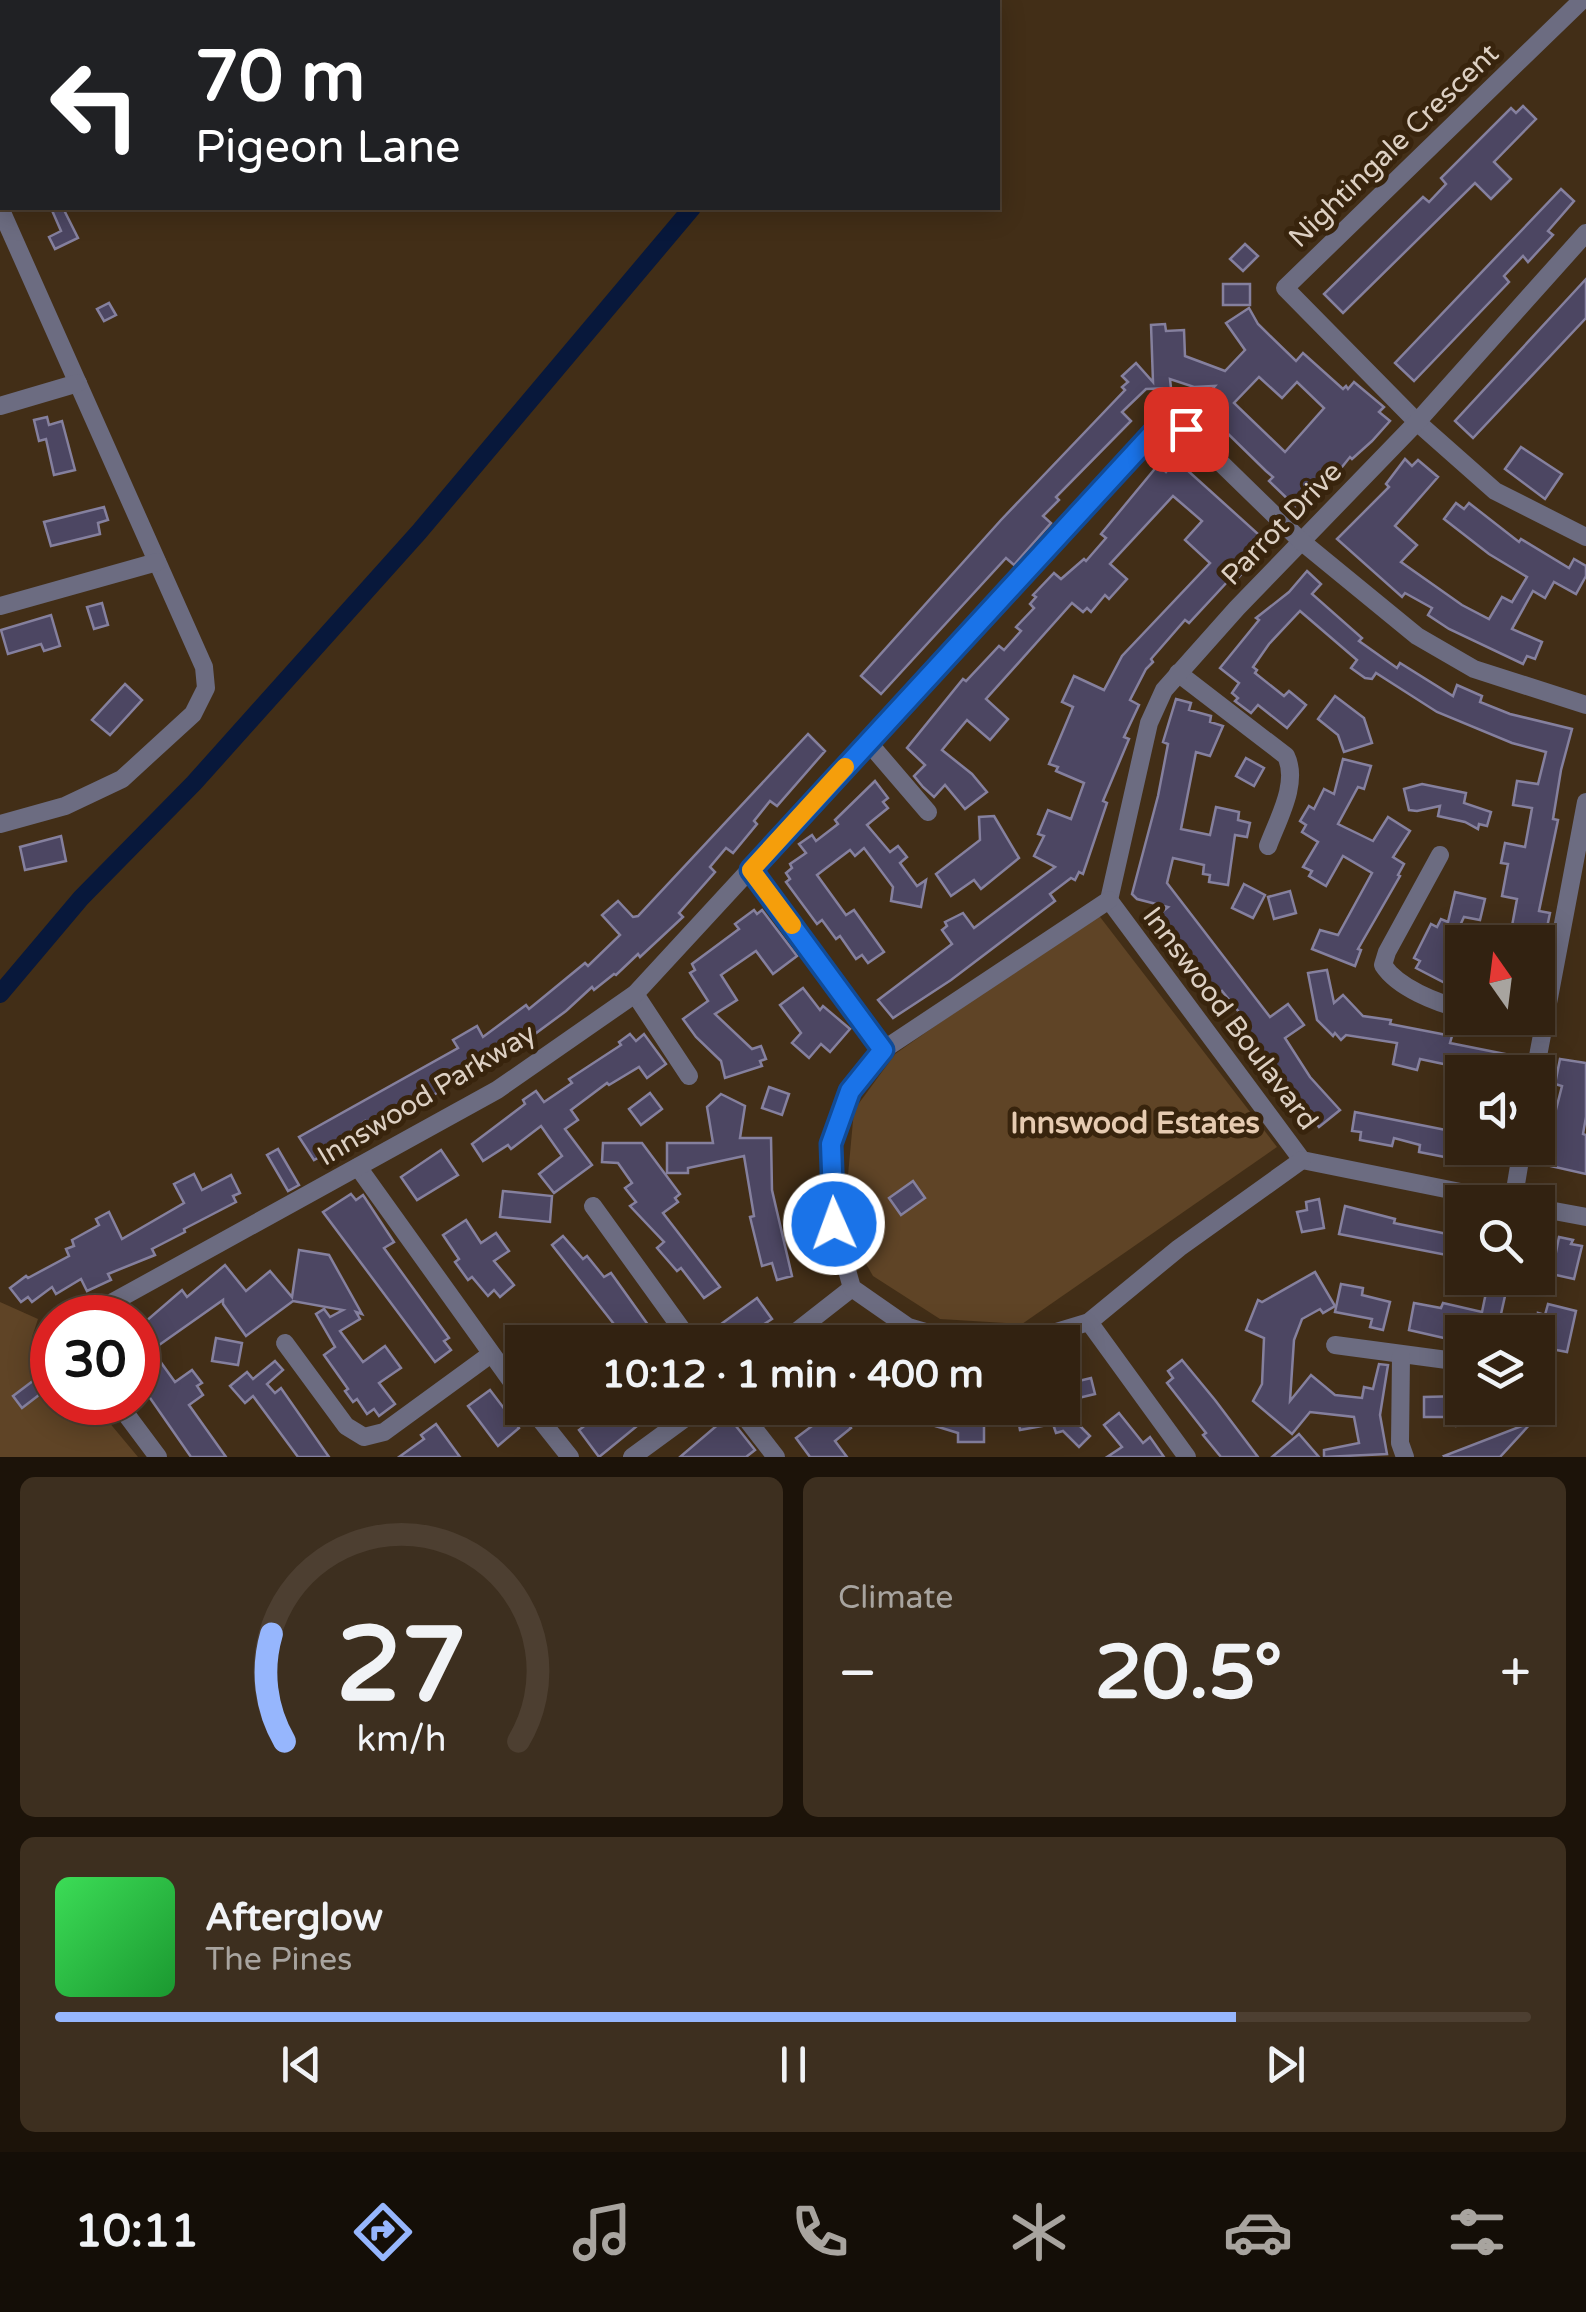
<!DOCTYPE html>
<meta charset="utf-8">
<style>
:root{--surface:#322211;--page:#3d2f1f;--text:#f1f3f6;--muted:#a8a49f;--line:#4d3f31;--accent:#96b6fd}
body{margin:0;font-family:"Varela Round",sans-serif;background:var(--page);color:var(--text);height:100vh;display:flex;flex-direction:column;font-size:38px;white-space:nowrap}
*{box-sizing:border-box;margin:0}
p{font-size:32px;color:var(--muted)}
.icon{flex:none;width:55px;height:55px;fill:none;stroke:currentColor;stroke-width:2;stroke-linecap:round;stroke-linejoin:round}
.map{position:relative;height:1457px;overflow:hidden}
.panel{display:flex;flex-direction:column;gap:20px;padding:20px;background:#1c1309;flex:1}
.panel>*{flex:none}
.banner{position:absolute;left:0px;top:0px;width:1000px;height:210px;box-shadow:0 5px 25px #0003,0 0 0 2px var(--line);background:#202124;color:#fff;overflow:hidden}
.needle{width:65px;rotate:346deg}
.tools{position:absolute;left:1445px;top:925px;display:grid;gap:20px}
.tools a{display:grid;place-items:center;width:110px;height:110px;border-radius:0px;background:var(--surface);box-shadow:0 5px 25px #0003,0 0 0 2px var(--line);font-size:50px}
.speed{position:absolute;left:30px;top:1295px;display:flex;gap:20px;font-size:50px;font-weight:700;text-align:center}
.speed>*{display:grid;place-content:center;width:130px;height:130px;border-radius:50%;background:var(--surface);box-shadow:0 5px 25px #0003,0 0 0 2px var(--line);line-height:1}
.speed .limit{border:15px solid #d22;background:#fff;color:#111}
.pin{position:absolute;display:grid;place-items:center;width:85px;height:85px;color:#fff;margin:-42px;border-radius:20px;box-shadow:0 5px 15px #0006}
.me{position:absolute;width:110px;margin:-55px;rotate:358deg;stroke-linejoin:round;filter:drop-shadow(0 0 8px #0008)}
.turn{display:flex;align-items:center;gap:35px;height:210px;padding:0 30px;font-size:45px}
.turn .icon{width:130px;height:130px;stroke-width:2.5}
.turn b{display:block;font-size:70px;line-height:85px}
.big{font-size:75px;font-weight:700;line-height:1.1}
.panel .widget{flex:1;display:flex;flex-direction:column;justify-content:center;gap:15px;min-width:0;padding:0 35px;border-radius:15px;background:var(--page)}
.panel .dial{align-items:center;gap:0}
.dial svg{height:260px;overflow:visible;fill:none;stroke:var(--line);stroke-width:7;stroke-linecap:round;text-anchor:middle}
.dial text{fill:var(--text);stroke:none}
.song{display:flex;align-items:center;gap:30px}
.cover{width:120px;height:120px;border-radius:15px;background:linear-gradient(135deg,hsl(130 70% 55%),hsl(130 70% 35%))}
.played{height:10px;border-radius:5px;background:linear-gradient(90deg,var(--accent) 80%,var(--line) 80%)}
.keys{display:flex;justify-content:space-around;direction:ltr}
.heat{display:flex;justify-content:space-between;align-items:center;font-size:55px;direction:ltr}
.panel .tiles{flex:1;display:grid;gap:20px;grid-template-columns:1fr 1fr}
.widget:last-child{grid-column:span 2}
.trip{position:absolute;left:505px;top:1325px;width:575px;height:100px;border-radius:0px;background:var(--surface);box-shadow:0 5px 25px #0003,0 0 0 2px var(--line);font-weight:700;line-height:100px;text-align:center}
.dock{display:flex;height:160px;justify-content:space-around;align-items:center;background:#140e07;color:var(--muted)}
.dock .icon{width:70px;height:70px}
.dock .current{color:var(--accent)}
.dock b{font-size:45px;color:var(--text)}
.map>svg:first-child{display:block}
.green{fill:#5f4426}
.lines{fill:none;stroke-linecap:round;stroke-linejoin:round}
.canal{stroke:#08183b;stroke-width:18}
.building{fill:#4c4662;stroke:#85809e;stroke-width:2.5;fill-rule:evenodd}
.street{stroke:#6c6c81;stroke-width:18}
.route-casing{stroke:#114b97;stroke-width:25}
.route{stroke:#1a73e8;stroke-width:18}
.slow{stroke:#f59e0b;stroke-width:18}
.labels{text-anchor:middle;stroke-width:10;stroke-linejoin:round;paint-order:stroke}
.street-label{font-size:28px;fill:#ddd0c3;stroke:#38240d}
.neighbourhood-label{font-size:30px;font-weight:bold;fill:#e6cbb1;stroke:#38240d}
</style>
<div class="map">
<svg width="1586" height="1457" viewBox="0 0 1586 1457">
<rect width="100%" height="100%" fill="#422e17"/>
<g class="green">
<path d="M1097,913L1277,1147L1022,1324L940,1319L873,1276L853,1241L846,1197L854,1110L895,1054Z"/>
<path d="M0,1302L38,1319L32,1337L52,1354V1402L93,1403L138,1457H0Z"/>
</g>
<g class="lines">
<g class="canal">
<path d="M866,2L869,0"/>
<path d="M0,994L81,898L194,783L419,532L692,208"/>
</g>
</g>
<g class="building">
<path d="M1523,106L1536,119L1494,162L1511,179L1491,199L1475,183L1343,313L1324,294L1423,197L1429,202L1446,184L1441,178L1511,108L1516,113Z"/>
<path d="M1561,189L1574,201L1548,231L1553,235L1528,262L1523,256L1504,276L1509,282L1414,381L1395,363Z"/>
<path d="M51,208H63L78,238L55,249L49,237L61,231Z"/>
<path d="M1245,244L1258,256L1243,271L1230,259Z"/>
<path d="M1586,279V318L1473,438L1455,421Z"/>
<rect x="1223" y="284" width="27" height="21"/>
<path d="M109,303L116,315L104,321L97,309Z"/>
<path d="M1249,308L1258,324L1296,361L1303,353L1343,389L1346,386L1348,389L1354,382L1384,407L1379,412L1390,421L1372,441L1352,459L1350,457L1326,487L1322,485L1304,506L1298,502L1295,506L1269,481L1273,477L1266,471L1216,422L1214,424L1196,407L1215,386L1194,387L1170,379L1171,388L1146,389L1122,412L1131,421L1056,497L1059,500L1043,516L1051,523L1014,565L1006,558L881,694L861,676L1001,520L1125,390L1122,387L1128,382L1122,376L1136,363L1153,382L1151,325L1165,324L1166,331L1184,330L1185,356L1225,371L1245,350L1226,323ZM1259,377L1282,398L1297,382L1324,408L1285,452L1234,403Z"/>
<path d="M47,417L49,425L62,421L75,470L54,475L46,439L39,441L34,420Z"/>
<path d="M1521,447L1562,474L1545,499L1505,469Z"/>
<path d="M1405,459L1412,466L1418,460L1438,477L1395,526L1417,545L1401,562L1462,605L1489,619L1502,597L1512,602L1527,577L1489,554L1444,519L1456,503L1464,509L1469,503L1519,542L1521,539L1569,568L1574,559L1586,566V576L1576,594L1554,582L1545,598L1533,591L1512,629L1542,642L1535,659L1527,656L1523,664L1449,629L1428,615L1432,608L1405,593L1402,597L1337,539L1389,487L1386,484Z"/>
<path d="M1176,460L1268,543L1233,584L1229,580L1189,623L1185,620L1151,659L1153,662L1146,669L1130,700L1139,705L1124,737L1129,739L1103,801L1107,803L1083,874L1079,872L1075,880L1071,878L1050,894L1055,901L951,980L893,1018L878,1000L952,944L942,930L947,926L945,922L963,913L974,928L1055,867L1034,856L1044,836L1038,834L1048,810L1071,819L1084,783L1056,771L1058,767L1049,764L1073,707L1062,702L1074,676L1104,690L1122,656L1210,563L1185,540L1202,521L1173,496L1110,564L1127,579L1109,599L1105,595L1091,612L1087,608L1083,612L1072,603L986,699L1008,719L990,740L967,720L942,750L972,774L987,792L965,809L945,785L934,797L923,787L914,776L925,765L907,748L963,679L966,681L999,646L1004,650L1021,631L1016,627L1034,608L1030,604L1036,597L1033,595L1054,573L1061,579L1084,559L1086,561L1106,538L1101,534L1158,465L1166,472Z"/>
<path d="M104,507L108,520L98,523L100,534L51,546L44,522Z"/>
<path d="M1307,571L1321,584L1312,594L1362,638L1359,641L1397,668L1400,663L1453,696L1457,685L1482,696L1480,702L1510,714L1572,729L1561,770L1553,819L1558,820L1539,911L1550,913L1544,942H1509L1517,899L1502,896L1508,864L1501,863L1505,843L1525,847L1532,808L1513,805L1517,781L1538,784L1546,752L1512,743L1437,712L1376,673L1372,679L1365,678L1351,668L1357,660L1300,611L1269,644L1253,667L1257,670L1255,673L1284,696L1289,691L1306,705L1287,728L1258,705L1251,713L1235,701L1238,698L1232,693L1239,683L1220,668L1259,620L1256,618L1289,592Z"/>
<path d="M102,603L108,625L94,629L87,607Z"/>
<path d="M51,615L60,646L44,651L41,644L8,654L1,630Z"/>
<path d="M125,684L142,700L110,735L92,720Z"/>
<path d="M1335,696L1364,718L1372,743L1344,752L1338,735L1318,719Z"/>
<path d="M1176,699L1191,703L1189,710L1211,716L1210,722L1223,726L1210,756L1196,752L1181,829L1210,835L1216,807L1239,812L1238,820L1250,823L1247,837L1235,835L1228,885L1209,882L1210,875L1203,874L1204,865L1173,858L1167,883L1270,1017L1288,1004L1304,1025L1285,1038L1310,1077L1340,1110L1319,1127L1262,1055L1234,1016L1239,1012L1222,991L1217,995L1157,916L1168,907L1137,899L1132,894L1158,796L1168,744L1163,742Z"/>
<path d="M808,734L825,751L777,806L770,801L754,821L757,824L733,853L726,848L710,867L715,872L679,913L683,917L640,957L638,954L616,975L614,974L594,990L592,987L566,1011L497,1062L427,1098L423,1091L400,1103L404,1110L371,1130L365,1121L345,1136L348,1141L314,1160L299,1137L458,1048L453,1040L477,1026L483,1037L526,1005L529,1009L585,963L588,966L620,935L602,915L618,901L633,917L638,916Z"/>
<path d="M1246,758L1264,768L1254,786L1236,776Z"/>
<path d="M1343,759L1371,766L1364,789L1358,787L1338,824L1373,841L1388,817L1410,831L1393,857L1404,864L1398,875L1400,876L1358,949L1361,950L1355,966L1312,949L1320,930L1338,935L1372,873L1343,856L1326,886L1309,876L1312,871L1303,867L1318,842L1302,832L1306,825L1300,821L1309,806L1314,809L1324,789L1334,794Z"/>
<path d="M875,781L888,798L883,802L888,808L867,825L890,852L898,846L907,857L900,863L917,886L926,880L921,907L891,901L893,887L864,848L855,856L850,850L817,875L846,915L854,910L884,952L868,963L862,955L856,959L840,936L836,939L822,920L817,924L786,882L790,879L786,873L792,868L790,864L806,853L799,844L812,835L816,841L838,824L835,820Z"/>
<path d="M1422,784L1466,793L1464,803L1491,812L1487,826L1479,824L1478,829L1465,822L1438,816L1440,806L1417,811L1409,810L1404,789Z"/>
<path d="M994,816L1019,858L981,889L974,880L951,896L936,874L980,840L979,817Z"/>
<path d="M61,836L66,861L25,870L20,847Z"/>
<path d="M1244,884L1265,895L1253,918L1232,908Z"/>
<path d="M1290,891L1296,913L1274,919L1268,897Z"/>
<path d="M1455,892L1485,899L1480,920L1464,917L1445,958L1458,965L1447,984L1416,968L1420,961L1414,958L1431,924L1437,927L1441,919L1448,922Z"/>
<path d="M754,910L757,914L762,910L797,956L773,974L756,951L721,975L737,1000L715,1014L752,1049L761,1046L766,1059L760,1061L762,1066L725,1078L721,1061L696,1037L683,1019L708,1001L690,973L695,970L692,964L739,929L735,924Z"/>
<path d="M1327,970L1334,1003L1343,995L1363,1016L1391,1020L1390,1024L1452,1036L1450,1043L1510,1055L1506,1072H1481L1420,1059L1417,1070L1393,1064L1397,1043L1346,1035L1341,1040L1335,1033L1333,1036L1317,1020L1308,973Z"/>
<path d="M803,988L820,1010L823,1006L850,1029L830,1052L821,1044L809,1058L792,1043L801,1033L780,1005Z"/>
<path d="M630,1034L636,1041L644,1034L666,1064L647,1078L639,1067L609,1085L607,1083L571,1110L578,1120L565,1129L592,1165L554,1193L539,1174L562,1156L541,1126L511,1149L508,1145L483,1161L472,1144L525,1104L523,1100L536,1091L544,1102L572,1083L569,1079L621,1045L619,1042Z"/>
<path d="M1560,1059L1586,1063V1117L1583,1134L1586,1135V1174L1542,1164L1562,1086L1555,1084Z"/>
<path d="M769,1087L789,1094L782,1115L762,1108Z"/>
<path d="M650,1093L662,1109L641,1125L629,1109Z"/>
<path d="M721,1094L745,1106L740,1138H771L772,1190L792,1276L777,1280L772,1263L762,1266L750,1217L754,1216L744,1156L688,1168V1173H667V1143H713L707,1107Z"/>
<path d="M1355,1112L1461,1133L1455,1159L1419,1152L1420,1145L1394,1138L1392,1146L1360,1140L1361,1132L1352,1131Z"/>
<path d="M603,1143H642L680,1194L675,1198L678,1202L663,1213L720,1287L704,1298L681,1268L677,1271L657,1248L664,1242L630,1206L636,1202L625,1188L632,1183L618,1163L602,1162Z"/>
<path d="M278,1149L299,1185L288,1191L267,1155Z"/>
<path d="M441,1150L458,1175L417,1200L401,1177Z"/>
<path d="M194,1174L202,1190L231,1175L240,1193L233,1196L236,1202L184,1229L185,1232L152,1249L155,1255L108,1274L111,1280L87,1291L81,1279L56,1294L52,1287L32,1302L28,1297L21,1302L10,1288L26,1276L28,1278L69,1256L66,1249L74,1246L72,1240L99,1225L96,1219L109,1212L122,1239L184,1203L174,1184Z"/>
<path d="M913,1181L925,1198L901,1215L889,1198Z"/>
<path d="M503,1191L552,1196L550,1222L500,1217Z"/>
<path d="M351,1194L356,1200L363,1195L365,1198L394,1242L384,1248L449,1338L444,1341L451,1350L435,1362L323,1212Z"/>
<path d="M1319,1199L1324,1228L1302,1232L1297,1212L1307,1210L1306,1202Z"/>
<path d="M1345,1206L1395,1219L1394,1223L1462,1237V1258L1339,1234Z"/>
<path d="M466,1220L481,1243L496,1233L509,1251L494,1261L514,1285L500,1297L494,1290L488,1296L472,1277L468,1280L455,1262L459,1259L443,1235Z"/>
<path d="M563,1236L583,1259L587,1256L604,1277L611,1273L656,1336L647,1342H628L552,1245Z"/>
<path d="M1559,1237L1573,1240L1571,1244L1582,1246L1574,1279L1538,1271V1249L1556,1252Z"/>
<path d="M299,1250L329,1255L362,1314L356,1312L360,1319L340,1331L363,1362L385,1346L401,1368L379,1383L395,1404L379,1416L374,1409L367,1414L357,1399L353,1402L345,1391L348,1389L324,1355L335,1347L316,1314L324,1309L330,1317L343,1310L293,1301L246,1336L223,1304V1300L152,1350L175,1382L192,1370L202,1383L197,1386L203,1395L189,1405L226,1457H191L148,1395L138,1402V1328L182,1290L187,1297L225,1265L246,1291L270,1271L292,1297Z"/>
<path d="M1315,1272L1335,1306L1323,1313L1320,1309L1302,1319L1294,1340L1290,1401L1311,1375L1335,1395L1362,1398L1364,1387L1373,1389L1379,1364L1388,1365L1380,1415L1387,1454L1324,1457V1450L1359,1443L1354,1417L1310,1412L1292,1434L1253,1401L1262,1384L1264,1338L1246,1330L1258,1300L1262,1302Z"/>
<path d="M1489,1278H1509L1497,1332H1459L1457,1341L1409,1330L1414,1303L1441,1308L1443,1303L1482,1312Z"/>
<path d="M1341,1284L1363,1288L1362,1295L1390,1302L1383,1330L1370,1327L1372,1319L1335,1312Z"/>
<path d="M757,1298L772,1319L749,1334L752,1337L744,1342H729L717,1327Z"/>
<path d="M1548,1304L1576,1311L1567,1352L1546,1348L1538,1351V1313L1545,1315Z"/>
<path d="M216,1338L242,1343L238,1365L212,1361Z"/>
<path d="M1182,1360L1215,1400L1258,1457H1221L1203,1435L1206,1433L1167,1383L1173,1378L1168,1371Z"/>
<path d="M275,1361L283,1370L267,1384L275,1393L281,1388L329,1457H298L253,1396L245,1403L230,1386L247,1372L253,1379Z"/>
<path d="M46,1371L52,1385L22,1408L13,1396Z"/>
<path d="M1091,1378L1095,1394L1062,1402V1385Z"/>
<path d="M490,1390L519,1428L498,1446L468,1406Z"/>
<path d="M1462,1396V1408H1541L1542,1417L1456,1426L1455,1417H1424V1397Z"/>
<path d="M600,1408H659L599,1457L579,1430L583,1427L580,1423Z"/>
<path d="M836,1408L851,1428L835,1441L847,1457H810L796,1438Z"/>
<path d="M887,1408H984V1442H958V1433L886,1411Z"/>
<path d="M1016,1408H1072L1076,1422L1090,1436L1079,1447L1063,1431L1056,1433L1053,1424L1020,1430Z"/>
<path d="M1119,1413L1143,1443L1150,1437L1164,1457H1107L1122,1447L1104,1425Z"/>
<path d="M728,1416L755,1450L746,1457H680Z"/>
<path d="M1532,1422L1500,1457H1445L1444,1456Z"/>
<path d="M436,1424L460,1457H399L424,1439L421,1435Z"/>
<path d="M1299,1434L1319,1457H1272Z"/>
</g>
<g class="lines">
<g class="street">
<path d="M1582,0L1285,288L1417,422L1495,491L1586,537"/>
<path d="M0,208L204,667L206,688L193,714L122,779L65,806L0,824"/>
<path d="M0,406L78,383"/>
<path d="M0,606L157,562"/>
<path d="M1178,673L1286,756C1299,783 1278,819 1268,846"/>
<path d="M868,742L928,812"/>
<path d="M1440,855L1387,952L1383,965C1398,988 1437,1003 1462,1009"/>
<path d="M751,869L883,1050"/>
<path d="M1109,900L1149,723L1164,690L1237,608L1417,422L1586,233"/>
<path d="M1109,900L1302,1160L1510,1202"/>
<path d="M635,994L689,1076"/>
<path d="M1502,1018L1543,1027"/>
<path d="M1535,1072L1586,802"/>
<path d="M358,1167L522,1396"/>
<path d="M1513,1202L1522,1148"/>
<path d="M593,1206L691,1342"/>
<path d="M1538,1208L1586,1217"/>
<path d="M84,1318L497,1090L635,994L1154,432L1170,427L1186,429L1301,541L1417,636L1474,669L1586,705"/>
<path d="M1089,1322L1187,1457"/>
<path d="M783,1342L852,1288"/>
<path d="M959,1342L908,1327L852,1288L834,1224L831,1144L850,1091L883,1050L1109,900"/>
<path d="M1009,1342L1026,1341L1089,1322L1179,1248L1302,1160"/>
<path d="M285,1343L346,1426L364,1437L384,1432L491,1354"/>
<path d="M1335,1345L1462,1362"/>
<path d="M1401,1356L1400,1443L1405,1457"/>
<path d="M117,1402L158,1457"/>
<path d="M531,1408L570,1457"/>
<path d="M738,1408L776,1457"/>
<path d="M632,1457L699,1408"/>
</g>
</g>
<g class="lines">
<defs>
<path id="route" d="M834,1224L831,1144L850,1091L883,1050L751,870L1154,432L1170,427L1186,429"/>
</defs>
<use href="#route" class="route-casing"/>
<use href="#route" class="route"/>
<path class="slow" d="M792,925L751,870L845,767"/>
</g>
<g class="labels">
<g class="street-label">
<text transform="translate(1393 145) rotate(-44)" y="10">Nightingale Crescent</text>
<text transform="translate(1281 523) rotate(-46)" y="10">Parrot Drive</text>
<text transform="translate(1231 1018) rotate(53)" y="10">Innswood Boulavard</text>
<text transform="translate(426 1094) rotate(-31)" y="10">Innswood Parkway</text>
</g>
<g class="neighbourhood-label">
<text x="1135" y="1133">Innswood Estates</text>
</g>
</g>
</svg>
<div class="tools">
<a><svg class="needle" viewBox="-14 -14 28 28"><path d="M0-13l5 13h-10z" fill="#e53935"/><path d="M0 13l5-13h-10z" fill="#a8a49f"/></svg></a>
<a><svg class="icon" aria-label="sound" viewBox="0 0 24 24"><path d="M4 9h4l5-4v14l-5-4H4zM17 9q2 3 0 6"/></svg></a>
<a><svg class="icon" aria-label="search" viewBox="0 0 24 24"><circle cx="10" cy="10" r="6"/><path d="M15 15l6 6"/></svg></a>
<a><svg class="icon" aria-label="layers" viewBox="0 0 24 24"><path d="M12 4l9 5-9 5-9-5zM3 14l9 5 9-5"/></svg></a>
</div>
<div class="speed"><div class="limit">30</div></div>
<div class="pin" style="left:1186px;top:429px;background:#d93025"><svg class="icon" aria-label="arrive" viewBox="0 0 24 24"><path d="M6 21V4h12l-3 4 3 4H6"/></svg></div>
<svg class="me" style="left:834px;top:1224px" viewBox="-20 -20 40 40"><circle r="17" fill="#1a73e8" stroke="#fff" stroke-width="3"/><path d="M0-11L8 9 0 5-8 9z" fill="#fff"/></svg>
<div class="trip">10:12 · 1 min · 400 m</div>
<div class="banner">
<div class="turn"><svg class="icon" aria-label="left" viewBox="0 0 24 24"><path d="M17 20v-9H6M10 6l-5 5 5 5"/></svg><div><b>70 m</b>Pigeon Lane</div></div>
</div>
</div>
<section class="panel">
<div class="tiles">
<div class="widget dial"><svg viewBox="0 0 100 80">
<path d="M14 69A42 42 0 1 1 86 69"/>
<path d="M14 69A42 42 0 0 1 10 36" stroke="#96b6fd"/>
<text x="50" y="56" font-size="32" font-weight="700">27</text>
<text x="50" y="72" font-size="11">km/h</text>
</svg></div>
<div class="widget"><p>Climate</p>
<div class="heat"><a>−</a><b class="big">20.5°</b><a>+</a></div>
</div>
<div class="widget">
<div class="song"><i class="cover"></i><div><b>Afterglow</b><p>The Pines</p></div></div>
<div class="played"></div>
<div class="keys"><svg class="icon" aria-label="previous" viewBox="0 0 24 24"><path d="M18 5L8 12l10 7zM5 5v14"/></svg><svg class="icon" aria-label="pause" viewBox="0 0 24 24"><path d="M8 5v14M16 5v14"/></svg><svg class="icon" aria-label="next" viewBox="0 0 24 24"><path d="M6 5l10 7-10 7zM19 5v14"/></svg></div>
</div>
</div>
</section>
<nav class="dock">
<b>10:11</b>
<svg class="icon current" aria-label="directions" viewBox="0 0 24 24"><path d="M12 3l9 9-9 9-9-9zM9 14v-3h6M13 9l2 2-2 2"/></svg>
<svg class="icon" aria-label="music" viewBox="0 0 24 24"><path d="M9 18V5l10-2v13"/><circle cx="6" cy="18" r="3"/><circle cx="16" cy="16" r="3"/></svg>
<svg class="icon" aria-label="phone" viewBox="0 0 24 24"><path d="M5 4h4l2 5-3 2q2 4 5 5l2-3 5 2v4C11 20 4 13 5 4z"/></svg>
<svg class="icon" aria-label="climate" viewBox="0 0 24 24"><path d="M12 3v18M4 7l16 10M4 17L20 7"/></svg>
<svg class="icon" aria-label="car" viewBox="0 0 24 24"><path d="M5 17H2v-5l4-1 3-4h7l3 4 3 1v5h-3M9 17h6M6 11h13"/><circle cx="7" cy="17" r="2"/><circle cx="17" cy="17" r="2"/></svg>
<svg class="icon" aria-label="filters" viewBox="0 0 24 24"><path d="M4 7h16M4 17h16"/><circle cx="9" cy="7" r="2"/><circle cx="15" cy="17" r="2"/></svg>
</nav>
